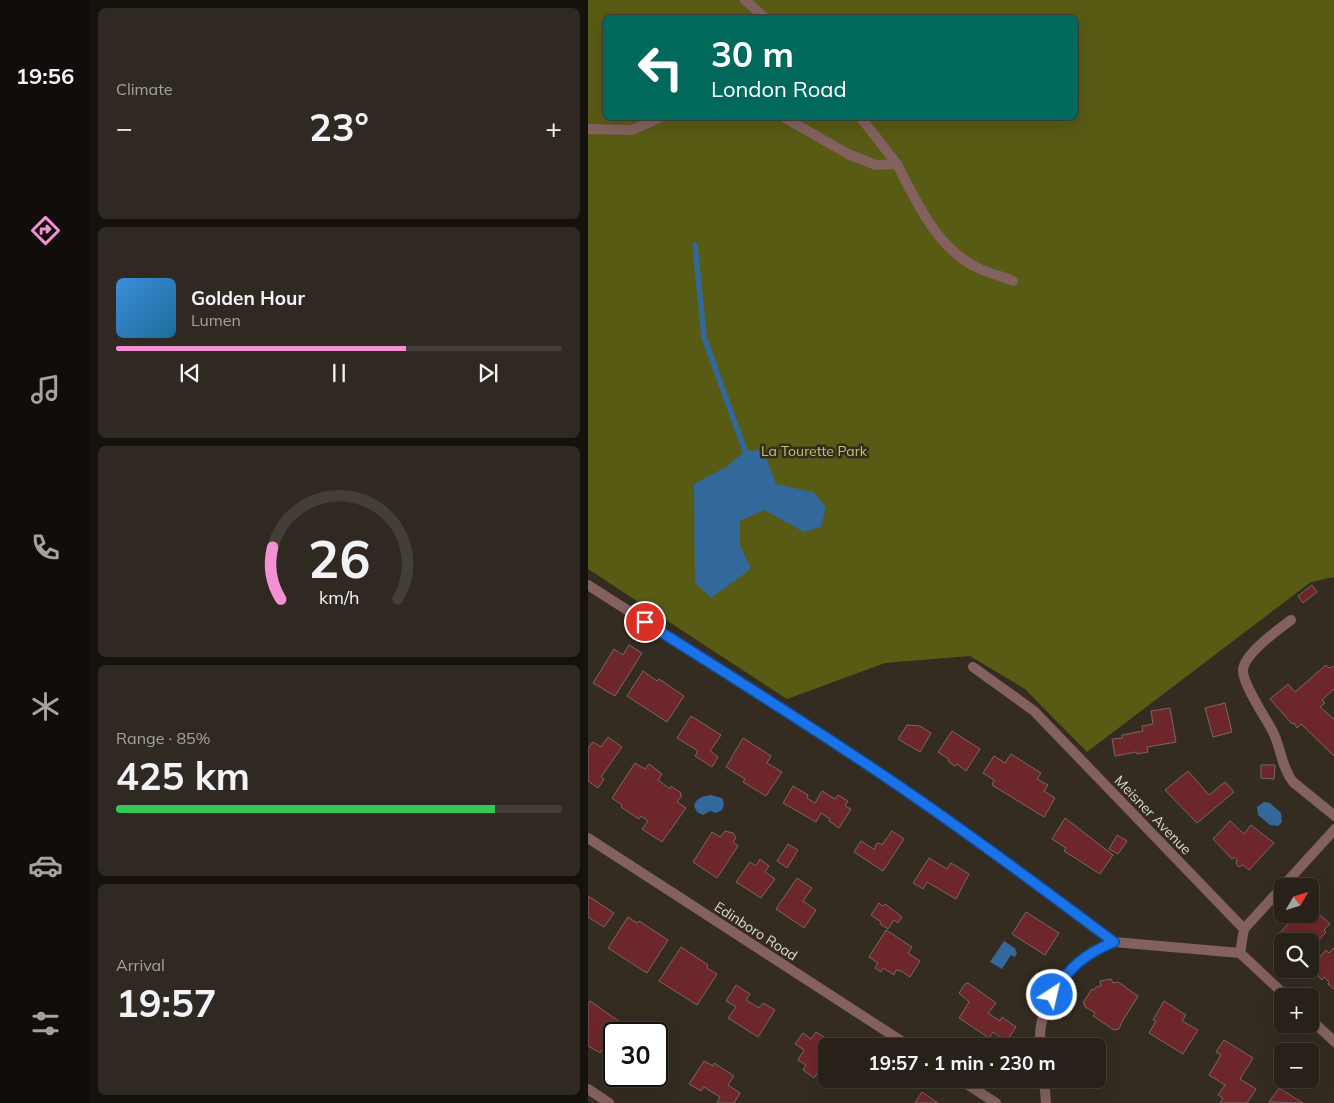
<!DOCTYPE html>
<meta charset="utf-8">
<style>
:root{--surface:#272119;--page:#2f2922;--text:#f1f3f6;--muted:#a4a3a2;--line:#433e38;--accent:#f491d4}
body{margin:0;font-family:Mulish,sans-serif;background:var(--page);color:var(--text);height:100vh;display:flex;flex-direction:column;font-size:19px;white-space:nowrap}
*{box-sizing:border-box;margin:0}
p{font-size:16px;color:var(--muted)}
.icon{flex:none;width:28px;height:28px;fill:none;stroke:currentColor;stroke-width:2;stroke-linecap:round;stroke-linejoin:round}
.map{position:relative;flex:1;overflow:hidden}
.sheet{display:flex;flex-direction:column;gap:8px;padding:8px;background:#15120e;width:498px}
.sheet>*{flex:none}
.banner{position:absolute;left:15px;top:15px;width:475px;height:105px;border-radius:8px;box-shadow:0 5px 20px #0002,0 0 0 1px var(--line);background:#00695c;color:#fff;overflow:hidden}
.needle{width:32px;rotate:51deg}
.buttons{position:absolute;left:686px;top:878px;display:grid;gap:10px}
.buttons a{display:grid;place-items:center;width:45px;height:45px;border-radius:8px;background:var(--surface);box-shadow:0 5px 20px #0002,0 0 0 1px var(--line);font-size:25px}
.speed{position:absolute;left:15px;top:1022px;display:flex;gap:10px;font-size:25px;font-weight:700;text-align:center}
.speed>*{display:grid;place-content:center;width:65px;height:65px;border-radius:50%;background:var(--surface);box-shadow:0 5px 20px #0002,0 0 0 1px var(--line);line-height:1}
.speed .limit{border:2px solid #111;border-radius:8px;background:#fff;color:#111}
.pin{position:absolute;display:grid;place-items:center;width:42px;height:42px;color:#fff;margin:-21px;border:2px solid #fff;border-radius:50%;box-shadow:0 1px 5px #0007}
.me{position:absolute;width:55px;margin:-28px;rotate:35deg;stroke-linejoin:round;filter:drop-shadow(0 0 4px #0008)}
.turn{display:flex;align-items:center;gap:18px;height:105px;padding:0 25px;font-size:22px}
.turn .icon{width:65px;height:65px;stroke-width:2.5}
.turn b{display:block;font-size:35px;line-height:42px}
.big{font-size:38px;font-weight:700;line-height:1.1}
.sheet .widget{flex:1;display:flex;flex-direction:column;justify-content:center;gap:8px;min-width:0;padding:0 18px;border-radius:8px;background:var(--page)}
.sheet .dial{align-items:center;gap:0}
.dial svg{height:130px;overflow:visible;fill:none;stroke:var(--line);stroke-width:7;stroke-linecap:round;text-anchor:middle}
.dial text{fill:var(--text);stroke:none}
.song{display:flex;align-items:center;gap:15px}
.cover{width:60px;height:60px;border-radius:8px;background:linear-gradient(135deg,hsl(210 70% 55%),hsl(200 70% 35%))}
.played{height:5px;border-radius:2px;background:linear-gradient(90deg,var(--accent) 65%,var(--line) 65%)}
.keys{display:flex;justify-content:space-around;direction:ltr}
.heat{display:flex;justify-content:space-between;align-items:center;font-size:28px;direction:ltr}
.charge{height:8px;border-radius:4px;background:linear-gradient(90deg,#34c759 85%,var(--line) 0)}
.trip{position:absolute;left:230px;top:1038px;width:288px;height:50px;border-radius:8px;background:var(--surface);box-shadow:0 5px 20px #0002,0 0 0 1px var(--line);font-weight:700;line-height:50px;text-align:center}
main{display:flex;flex:1;min-height:0}
.dock{display:flex;flex-direction:column;width:90px;justify-content:space-around;align-items:center;background:#100d0a;color:var(--muted)}
.dock .icon{width:35px;height:35px}
.dock .selected{color:var(--accent)}
.dock b{font-size:22px;color:var(--text)}
.map>svg:first-child{display:block}
.green{fill:#585b14;fill-rule:evenodd}
.water{fill:#33689b}
.lines{fill:none;stroke-linecap:round;stroke-linejoin:round}
.stream{stroke:#33689b;stroke-width:5.5}
.building{fill:#6d272a;stroke:#786767}
.service{stroke:#83615e;stroke-width:10}
.minor{stroke:#83615e;stroke-width:10}
.route-casing{stroke:#114b97;stroke-width:12}
.route{stroke:#1a73e8;stroke-width:9}
.labels{text-anchor:middle;stroke-width:5;stroke-linejoin:round;paint-order:stroke}
.park-label{font-size:14px;fill:#c0c65d;stroke:#342c21}
.street-label{font-size:14px;fill:#dfdad3;stroke:#342c21}
</style>
<main>
<nav class="dock">
<b>19:56</b>
<svg class="icon selected" aria-label="directions" viewBox="0 0 24 24"><path d="M12 3l9 9-9 9-9-9zM9 14v-3h6M13 9l2 2-2 2"/></svg>
<svg class="icon" aria-label="music" viewBox="0 0 24 24"><path d="M9 18V5l10-2v13"/><circle cx="6" cy="18" r="3"/><circle cx="16" cy="16" r="3"/></svg>
<svg class="icon" aria-label="phone" viewBox="0 0 24 24"><path d="M5 4h4l2 5-3 2q2 4 5 5l2-3 5 2v4C11 20 4 13 5 4z"/></svg>
<svg class="icon" aria-label="climate" viewBox="0 0 24 24"><path d="M12 3v18M4 7l16 10M4 17L20 7"/></svg>
<svg class="icon" aria-label="car" viewBox="0 0 24 24"><path d="M5 17H2v-5l4-1 3-4h7l3 4 3 1v5h-3M9 17h6M6 11h13"/><circle cx="7" cy="17" r="2"/><circle cx="17" cy="17" r="2"/></svg>
<svg class="icon" aria-label="filters" viewBox="0 0 24 24"><path d="M4 7h16M4 17h16"/><circle cx="9" cy="7" r="2"/><circle cx="15" cy="17" r="2"/></svg>
</nav>
<section class="sheet">
<div class="widget"><p>Climate</p>
<div class="heat"><a>−</a><b class="big">23°</b><a>+</a></div>
</div>
<div class="widget">
<div class="song"><i class="cover"></i><div><b>Golden Hour</b><p>Lumen</p></div></div>
<div class="played"></div>
<div class="keys"><svg class="icon" aria-label="previous" viewBox="0 0 24 24"><path d="M18 5L8 12l10 7zM5 5v14"/></svg><svg class="icon" aria-label="pause" viewBox="0 0 24 24"><path d="M8 5v14M16 5v14"/></svg><svg class="icon" aria-label="next" viewBox="0 0 24 24"><path d="M6 5l10 7-10 7zM19 5v14"/></svg></div>
</div>
<div class="widget dial"><svg viewBox="0 0 100 80">
<path d="M14 69A42 42 0 1 1 86 69"/>
<path d="M14 69A42 42 0 0 1 9 37" stroke="#f491d4"/>
<text x="50" y="56" font-size="32" font-weight="700">26</text>
<text x="50" y="72" font-size="11">km/h</text>
</svg></div>
<div class="widget"><p>Range · 85%</p><b class="big">425 km</b><div class="charge"></div></div>
<div class="widget"><p>Arrival</p><b class="big">19:57</b></div>
</section>
<div class="map">
<svg width="747" height="1103" viewBox="0 0 747 1103">
<rect width="100%" height="100%" fill="#342c21"/>
<path class="green" d="M0,0H746V577L723,582L499,752L437,689L382,656L297,663L199,699L0,569ZM18,18H488V118H18Z"/>
<g class="water">
<path d="M175,450L188,484L225,492L238,507L233,527L216,532L176,510L152,521V545L163,569L123,598L107,583L106,484L138,467L157,451Z"/>
<path d="M123,795L134,798L136,804L134,810L128,813L122,811L115,815L109,812L106,806C108,798 115,796 123,795Z"/>
<path d="M676,802L682,803L693,813L694,822L690,826L682,825L670,815L669,807Z"/>
<path d="M416,941L428,949L427,950L429,952L427,957L423,955L414,969L402,962Z"/>
</g>
<g class="lines">
<path class="stream" d="M107,245L116,337L157,451"/>
</g>
<g class="building">
<path d="M724,585L729,592L715,603L710,596Z"/>
<path d="M41,645L54,653L27,696L5,683L26,649L35,655Z"/>
<path d="M738,665L741,668L747,666V688L734,700L737,703L732,707L747,720V757L713,724L709,728L706,723L704,724L682,699L700,684L707,692Z"/>
<path d="M55,671L69,681L71,679L96,696L79,722L39,696Z"/>
<path d="M637,703L644,732L625,737L617,708Z"/>
<path d="M582,708L588,742L559,747L560,752L549,754L548,752L527,756L524,739L534,738V735L555,731L554,726L565,724L563,711Z"/>
<path d="M103,716L133,735L122,751L130,757L124,767L107,756L110,751L89,738Z"/>
<path d="M319,725L332,726L343,733L332,752L310,739Z"/>
<path d="M364,731L392,749L378,771L369,764L367,766L360,761L361,759L350,752Z"/>
<path d="M20,737L34,747L13,777L16,779L10,788L0,781V748L5,742L13,747Z"/>
<path d="M155,738L183,756L179,763L194,772L178,796L155,782L157,779L138,767Z"/>
<path d="M423,754L453,773L449,779L460,785L456,791L467,798L456,817L404,785L406,780L395,773L406,756L417,763Z"/>
<path d="M47,763L57,769L61,764L74,774L70,780L82,789L83,786L93,793L92,795L94,796L89,802L98,808L74,842L54,829L60,821L53,816L51,819L33,807L34,805L24,798Z"/>
<path d="M673,765H687L686,779L673,778Z"/>
<path d="M600,771L621,795L637,782L646,792L609,823L577,790Z"/>
<path d="M205,786L220,795L219,798L227,803L234,791L247,799L250,795L260,801L257,806L263,809L251,828L241,821L242,819L233,813L228,822L195,803Z"/>
<path d="M477,818L525,855L512,874L476,851L478,848L464,839Z"/>
<path d="M642,821L656,834L663,825L686,843L661,870L655,865L651,867L648,864L649,860L646,857L644,859L625,839Z"/>
<path d="M137,831L145,833L148,838L145,842L150,846L129,878L105,862L124,832L132,837Z"/>
<path d="M304,831L316,839L295,871L266,852L273,841L287,850L288,844L291,843L294,845Z"/>
<path d="M529,835L539,841L530,854L521,849Z"/>
<path d="M200,844L210,850L199,868L189,861Z"/>
<path d="M341,858L359,869L363,863L381,874L368,899L339,882L335,889L325,883Z"/>
<path d="M172,859L181,866L177,872L187,879L173,898L148,882L162,862L168,866Z"/>
<path d="M209,878L224,888L215,901L228,910L216,928L188,909Z"/>
<path d="M0,896L26,913L16,927L0,917Z"/>
<path d="M291,903L295,906L297,904L314,917L310,923L306,920L300,929L292,924L293,922L283,915Z"/>
<path d="M728,911L742,924L736,930L738,932L729,942L727,940L722,944V941H695L694,944L689,940V936L709,914H722V912L725,914Z"/>
<path d="M438,912L471,933L457,955L424,934Z"/>
<path d="M40,917L49,923L51,921L80,940L59,973L20,948Z"/>
<path d="M298,930L324,947L320,953L332,961L322,977L313,971L308,970L306,975L295,968L293,972L287,968L290,963L281,957Z"/>
<path d="M93,947L120,965L119,968L129,974L109,1005L71,981Z"/>
<path d="M747,947V990L740,984L741,982L736,977L734,980L725,971L732,963L729,960L738,950L741,953Z"/>
<path d="M523,979L525,983L530,982L550,996L534,1022L531,1029L526,1030L505,1016L507,1013L496,1006L497,1004L495,1003L504,989L506,990L508,987L513,986L512,981Z"/>
<path d="M380,983L408,1003L400,1013L412,1021L414,1017L428,1027L418,1042L405,1032L401,1038L371,1018L381,1002L371,993L377,984Z"/>
<path d="M148,985L162,994L158,1000L171,1008L175,1003L187,1010L170,1037L140,1018L148,1007L138,1001Z"/>
<path d="M2,1001L32,1022L12,1053L0,1046V1004Z"/>
<path d="M576,1001L598,1015L594,1021L610,1030L595,1054L561,1033L568,1021L565,1020Z"/>
<path d="M228,1032L247,1044L246,1046H239V1076L231,1070L226,1078L215,1070L218,1065L210,1060L216,1050L207,1044L215,1033L223,1039Z"/>
<path d="M636,1040L665,1058L652,1079L668,1089L659,1103H632L635,1098L630,1095L637,1085L621,1075L633,1055L628,1052Z"/>
<path d="M69,1048L76,1053L69,1065Z"/>
<path d="M116,1061L125,1066L126,1063L146,1076L140,1085L152,1093L146,1103H129L132,1097L116,1087L113,1091L101,1084Z"/>
<path d="M691,1088L715,1103L681,1102Z"/>
<path d="M334,1092L350,1103H327Z"/>
</g>
<g class="lines">
<g class="service">
<path d="M157,0L177,18"/>
<path d="M197,118L260,154L288,165L309,164L273,118"/>
<path d="M0,129L44,130L71,118"/>
<path d="M309,164C329,204 350,250 392,269C403,274 414,276 425,281"/>
<path d="M703,620C690,630 658,652 655,669C653,682 678,718 685,732C693,748 693,766 705,782L747,816"/>
</g>
<g class="minor">
<path d="M0,585C103,651 207,716 308,784C383,835 454,888 526,942"/>
<path d="M385,667L446,711L656,929L652,953L698,996"/>
<path d="M0,838L321,1046"/>
<path d="M656,929L747,829"/>
<path d="M722,1019L747,1042"/>
<path d="M452,1046C449,997 484,959 526,942L652,953"/>
<path d="M371,1079L408,1103"/>
<path d="M456,1079L458,1103"/>
<path d="M0,1089L21,1103"/>
</g>
</g>
<g class="lines">
<defs>
<path id="route" d="M57,622C141,675 226,728 308,784C383,835 454,888 526,942C496,954 481,968 464,995"/>
</defs>
<use href="#route" class="route-casing"/>
<use href="#route" class="route"/>
</g>
<g class="labels">
<g class="park-label">
<text x="226" y="456">La Tourette Park</text>
</g>
<g class="street-label">
<text transform="translate(565 815) rotate(46)" y="5">Meisner Avenue</text>
<text transform="translate(168 931) rotate(33)" y="5">Edinboro Road</text>
</g>
</g>
</svg>
<div class="buttons">
<a><svg class="needle" viewBox="-14 -14 28 28"><path d="M0-13l5 13h-10z" fill="#e53935"/><path d="M0 13l5-13h-10z" fill="#a4a3a2"/></svg></a>
<a><svg class="icon" aria-label="search" viewBox="0 0 24 24"><circle cx="10" cy="10" r="6"/><path d="M15 15l6 6"/></svg></a>
<a>+</a>
<a>−</a>
</div>
<div class="speed"><div class="limit">30</div></div>
<div class="pin" style="left:57px;top:622px;background:#d93025"><svg class="icon" aria-label="arrive" viewBox="0 0 24 24"><path d="M6 21V4h12l-3 4 3 4H6"/></svg></div>
<svg class="me" style="left:464px;top:995px" viewBox="-20 -20 40 40"><circle r="17" fill="#1a73e8" stroke="#fff" stroke-width="3"/><path d="M0-11L8 9 0 5-8 9z" fill="#fff"/></svg>
<div class="trip">19:57 · 1 min · 230 m</div>
<div class="banner">
<div class="turn"><svg class="icon" aria-label="left" viewBox="0 0 24 24"><path d="M17 20v-9H6M10 6l-5 5 5 5"/></svg><div><b>30 m</b>London Road</div></div>
</div>
</div>
</main>
